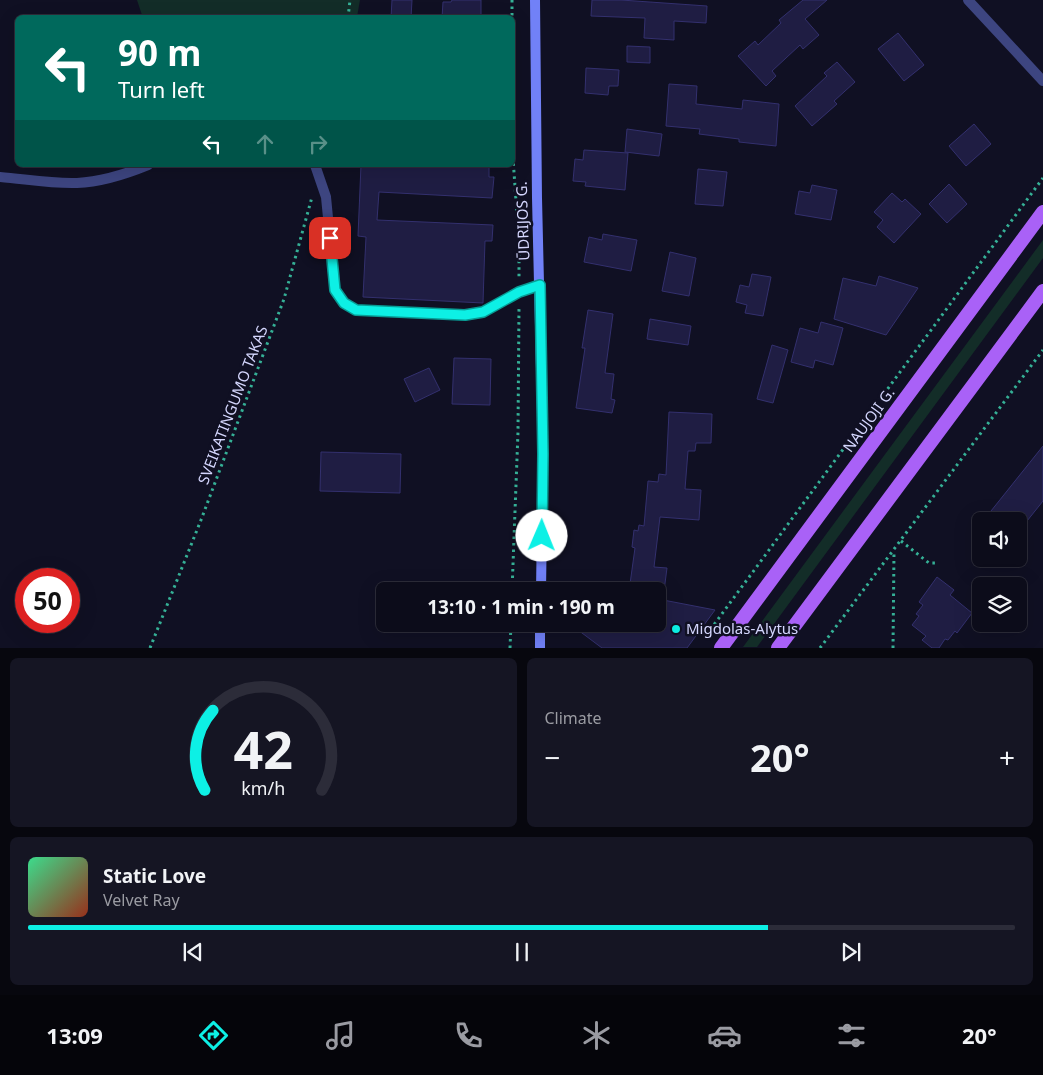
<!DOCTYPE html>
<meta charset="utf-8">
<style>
:root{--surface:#0c0c1a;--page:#151523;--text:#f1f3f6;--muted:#9a9ba2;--line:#2c2c39;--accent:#0df0e5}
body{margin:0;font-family:"Noto Sans",sans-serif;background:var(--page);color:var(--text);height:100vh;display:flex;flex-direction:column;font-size:19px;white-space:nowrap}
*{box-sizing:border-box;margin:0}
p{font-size:16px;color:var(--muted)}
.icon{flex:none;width:28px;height:28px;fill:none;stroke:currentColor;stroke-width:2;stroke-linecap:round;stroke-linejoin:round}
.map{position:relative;height:648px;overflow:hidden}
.drawer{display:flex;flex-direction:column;gap:10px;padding:10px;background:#07070e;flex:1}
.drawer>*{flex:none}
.top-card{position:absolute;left:15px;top:15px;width:500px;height:152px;border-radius:8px;box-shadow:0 5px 20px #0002,0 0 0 1px var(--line);background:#00695c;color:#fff;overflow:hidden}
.buttons{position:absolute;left:972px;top:512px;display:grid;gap:10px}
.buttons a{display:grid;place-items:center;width:55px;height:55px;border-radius:8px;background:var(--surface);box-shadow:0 5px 20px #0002,0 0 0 1px var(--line);font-size:25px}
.speed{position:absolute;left:15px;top:568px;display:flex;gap:10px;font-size:25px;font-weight:700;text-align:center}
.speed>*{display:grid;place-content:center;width:65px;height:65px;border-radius:50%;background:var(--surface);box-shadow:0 5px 20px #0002,0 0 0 1px var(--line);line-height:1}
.speed .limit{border:8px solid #d22;background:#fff;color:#111}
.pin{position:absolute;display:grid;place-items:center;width:42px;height:42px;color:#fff;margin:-21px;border-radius:10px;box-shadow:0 2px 8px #0006}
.me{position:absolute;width:55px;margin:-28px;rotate:1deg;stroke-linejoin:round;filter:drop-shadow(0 0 4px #0008)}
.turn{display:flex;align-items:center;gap:18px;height:105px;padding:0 20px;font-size:22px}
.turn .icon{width:65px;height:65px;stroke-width:2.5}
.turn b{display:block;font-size:35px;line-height:42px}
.lanes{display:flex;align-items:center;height:48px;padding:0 20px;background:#0003;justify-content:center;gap:25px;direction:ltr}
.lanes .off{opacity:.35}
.big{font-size:38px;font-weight:700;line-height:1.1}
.drawer .tile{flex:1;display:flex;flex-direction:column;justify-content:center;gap:8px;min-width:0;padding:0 18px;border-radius:8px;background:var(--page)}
.drawer .dial{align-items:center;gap:0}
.dial svg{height:130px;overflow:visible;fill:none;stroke:var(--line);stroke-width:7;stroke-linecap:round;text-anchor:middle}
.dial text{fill:var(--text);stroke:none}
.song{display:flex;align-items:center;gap:15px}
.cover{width:60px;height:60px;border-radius:8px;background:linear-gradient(135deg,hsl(150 70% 55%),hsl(10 70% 35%))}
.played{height:5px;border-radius:2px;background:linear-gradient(90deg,var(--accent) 75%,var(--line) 75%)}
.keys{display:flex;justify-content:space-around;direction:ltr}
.heat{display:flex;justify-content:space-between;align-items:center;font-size:28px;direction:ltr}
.drawer .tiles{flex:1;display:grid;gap:10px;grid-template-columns:1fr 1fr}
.tile:last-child{grid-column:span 2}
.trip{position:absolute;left:376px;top:582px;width:290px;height:50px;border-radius:8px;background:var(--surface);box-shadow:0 5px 20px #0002,0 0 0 1px var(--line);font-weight:700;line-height:50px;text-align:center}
.tab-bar{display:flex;height:80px;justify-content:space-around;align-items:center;background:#05050a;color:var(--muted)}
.tab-bar .icon{width:35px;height:35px}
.tab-bar .active{color:var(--accent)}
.tab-bar b{font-size:22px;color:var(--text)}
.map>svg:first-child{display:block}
.green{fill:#132d28}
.building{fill:#1f1d43;stroke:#33306e}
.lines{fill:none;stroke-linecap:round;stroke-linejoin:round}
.path{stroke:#35b096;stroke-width:3;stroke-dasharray:2.5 4;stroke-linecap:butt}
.minor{stroke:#3d4580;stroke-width:10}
.secondary{stroke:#7181f7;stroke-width:10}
.primary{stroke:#a961f7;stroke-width:14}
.route-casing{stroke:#089c95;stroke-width:12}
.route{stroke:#0df0e5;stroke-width:9}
.poi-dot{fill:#0df0e5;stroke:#101023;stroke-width:2}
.labels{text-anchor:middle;stroke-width:5;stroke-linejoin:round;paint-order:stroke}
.street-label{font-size:15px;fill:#d4d6fd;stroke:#101023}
.poi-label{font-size:15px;fill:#d4d6fd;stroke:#101023;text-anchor:start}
</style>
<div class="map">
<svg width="1043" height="648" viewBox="0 0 1043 648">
<rect width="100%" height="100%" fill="#101023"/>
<g class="green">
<path d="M137,0H360L357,17L143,18Z"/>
<path d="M1043,240V258L757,647H743Z"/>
</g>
<g class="building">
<path d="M392,0H412L411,18H391Z"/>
<path d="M452,0H481V18H442L443,2H451Z"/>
<path d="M592,0H621L707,6L706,23L674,21V40L644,38L645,18L591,16Z"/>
<path d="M803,0H827L805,19L819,35L803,49L800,45L772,71L776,76L766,86L738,56L755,41L758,45L781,23L779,20Z"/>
<path d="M898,33L924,65L904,81L878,49Z"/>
<path d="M627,46L650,47V63L627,62Z"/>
<path d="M837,62L855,82L834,101L837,104L812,126L795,106L827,76L824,73Z"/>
<path d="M586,68L619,70L618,86H609L608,95L585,93Z"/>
<path d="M669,84L697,86L696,104L742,109L743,100L779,104L776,146L739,142V139L699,134L700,129L666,126Z"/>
<path d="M974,124L991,144L966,166L949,146Z"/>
<path d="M627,129L662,134L659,156L625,152Z"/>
<path d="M584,150L628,153L625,190L585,186L586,182L573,181L575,159L583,160Z"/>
<path d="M361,165H489V177H494L492,198L379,192L377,220L493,225L492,241H485L483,303L363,297L366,237L358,236Z"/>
<path d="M698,169L727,172L723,206L695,204Z"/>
<path d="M949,184L967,204L947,223L929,204Z"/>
<path d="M812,185L837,190L831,220L795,214L799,191L810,193Z"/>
<path d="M892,193L902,202L905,199L921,214L894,243L877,227L883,220L874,212Z"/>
<path d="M603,234L637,240L631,271L584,262L589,237L602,240Z"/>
<path d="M670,252L696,258L689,296L662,291Z"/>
<path d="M752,274L771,277L763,316L745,313L747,305L736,302L740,285L749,287Z"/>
<path d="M879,276L918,288L886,335L834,319L843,278L876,286Z"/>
<path d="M588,310L613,314L605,373L614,374L611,399L615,400L612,413L576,408L585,348H582Z"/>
<path d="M650,319L691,326L688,345L647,339Z"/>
<path d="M821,322L843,328L833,365L815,360L813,368L791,362L800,328L818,333Z"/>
<path d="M772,345L788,350L773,403L757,399Z"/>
<path d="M454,358L491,359L490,405L452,404Z"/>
<path d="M429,368L440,390L415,402L404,379Z"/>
<path d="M669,412L712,414L711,443H696L695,451H688L685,489L701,490L699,520L660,517L654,567L667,568L664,591H629L635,548L632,547L634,530L638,531L639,525L644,526L648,481L658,482L659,474L666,475Z"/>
<path d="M1043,446V501L1027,521H983Z"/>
<path d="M321,452L401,454L400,493L320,491Z"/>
<path d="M937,577L954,590L950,595L972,613L957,633L955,631L948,640L945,639L939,648H932L922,640L926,636L912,625L919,616L916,614L923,605L919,602Z"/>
<path d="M658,599L715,610L687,648H602L570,624H658Z"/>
</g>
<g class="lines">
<g class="path">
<path d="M512,0V18"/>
<path d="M348,18L350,0"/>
<path d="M512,144L519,243V278"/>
<path d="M901,541L929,563H937"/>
<path d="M512,591L518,432L519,307"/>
<path d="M717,628L713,626L1043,178"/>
<path d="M150,648L201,520L284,299L312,197"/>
<path d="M510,648L511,624"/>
<path d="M820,648L1043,350"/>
<path d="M893,648L894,551"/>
</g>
<g class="minor">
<path d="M968,0L1043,81"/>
<path d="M315,165L326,197L335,290L344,303L356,310L465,315L483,312L519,292L540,285"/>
<path d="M0,177C25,179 52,184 77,183C101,182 126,174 148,165"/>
</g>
<g class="secondary">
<path d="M535,0L537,198L543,454L541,591"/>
<path d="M540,648V624"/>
</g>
<g class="primary">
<path d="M721,648L1043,212"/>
<path d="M778,648L1043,291"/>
</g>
</g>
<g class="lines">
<defs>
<path id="route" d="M330,238L335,290L344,303L356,310L465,315L483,312L519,292L540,285L543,454L542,536"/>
</defs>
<use href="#route" class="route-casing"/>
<use href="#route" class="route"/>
</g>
<circle class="poi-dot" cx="676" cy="629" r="5"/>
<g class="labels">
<g class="street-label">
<text transform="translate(523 221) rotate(-92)" y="5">ŪDRIJOS G.</text>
<text transform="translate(233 405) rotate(-69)" y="5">SVEIKATINGUMO TAKAS</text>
<text transform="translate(869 420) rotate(-54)" y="5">NAUJOJI G.</text>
</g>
<g class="poi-label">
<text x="686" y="634">Migdolas-Alytus</text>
</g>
</g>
</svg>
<div class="buttons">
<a><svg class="icon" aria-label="sound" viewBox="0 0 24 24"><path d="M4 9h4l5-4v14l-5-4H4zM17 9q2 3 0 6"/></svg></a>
<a><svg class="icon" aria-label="layers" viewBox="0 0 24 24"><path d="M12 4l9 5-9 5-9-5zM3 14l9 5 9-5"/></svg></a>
</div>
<div class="speed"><div class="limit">50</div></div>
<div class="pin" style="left:330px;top:238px;background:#d93025"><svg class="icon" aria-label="arrive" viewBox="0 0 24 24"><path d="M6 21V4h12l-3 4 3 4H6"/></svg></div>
<svg class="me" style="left:542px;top:536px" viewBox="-20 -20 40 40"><circle r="19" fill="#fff"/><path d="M0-13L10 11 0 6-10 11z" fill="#0df0e5"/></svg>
<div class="trip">13:10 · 1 min · 190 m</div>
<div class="top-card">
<div class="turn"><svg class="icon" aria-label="left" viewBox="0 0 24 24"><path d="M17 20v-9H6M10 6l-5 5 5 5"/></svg><div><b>90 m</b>Turn left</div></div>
<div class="lanes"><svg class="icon" aria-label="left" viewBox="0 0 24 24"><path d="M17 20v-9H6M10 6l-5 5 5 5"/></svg><svg class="icon off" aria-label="ahead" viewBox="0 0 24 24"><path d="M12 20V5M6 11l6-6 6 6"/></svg><svg class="icon off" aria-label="right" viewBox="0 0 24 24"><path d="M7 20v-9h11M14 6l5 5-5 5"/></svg></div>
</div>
</div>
<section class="drawer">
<div class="tiles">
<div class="tile dial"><svg viewBox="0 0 100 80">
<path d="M14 69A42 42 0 1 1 86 69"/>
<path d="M14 69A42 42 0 0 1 19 20" stroke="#0df0e5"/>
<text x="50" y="56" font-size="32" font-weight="700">42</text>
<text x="50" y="72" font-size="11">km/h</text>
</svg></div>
<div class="tile"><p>Climate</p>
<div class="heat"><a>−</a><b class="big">20°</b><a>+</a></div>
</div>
<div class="tile">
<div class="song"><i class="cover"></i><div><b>Static Love</b><p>Velvet Ray</p></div></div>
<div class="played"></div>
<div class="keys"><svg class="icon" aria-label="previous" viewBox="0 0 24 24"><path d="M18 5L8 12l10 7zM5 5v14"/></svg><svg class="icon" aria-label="pause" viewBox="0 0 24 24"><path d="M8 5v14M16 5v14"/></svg><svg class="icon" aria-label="next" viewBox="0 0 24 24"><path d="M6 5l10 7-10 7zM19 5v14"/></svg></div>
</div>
</div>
</section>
<nav class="tab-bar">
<b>13:09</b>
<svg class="icon active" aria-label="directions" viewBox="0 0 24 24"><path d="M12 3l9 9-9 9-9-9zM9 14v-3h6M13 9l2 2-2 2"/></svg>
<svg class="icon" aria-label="music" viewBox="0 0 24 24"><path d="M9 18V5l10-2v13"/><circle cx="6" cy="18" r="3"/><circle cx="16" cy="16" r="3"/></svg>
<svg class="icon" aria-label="phone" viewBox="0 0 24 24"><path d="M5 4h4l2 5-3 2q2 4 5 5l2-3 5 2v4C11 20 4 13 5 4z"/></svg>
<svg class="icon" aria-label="climate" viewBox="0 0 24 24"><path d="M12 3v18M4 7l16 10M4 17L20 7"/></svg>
<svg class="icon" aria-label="car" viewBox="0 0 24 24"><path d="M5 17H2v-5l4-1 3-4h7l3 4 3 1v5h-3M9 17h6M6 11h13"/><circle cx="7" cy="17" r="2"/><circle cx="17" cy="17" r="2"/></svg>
<svg class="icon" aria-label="filters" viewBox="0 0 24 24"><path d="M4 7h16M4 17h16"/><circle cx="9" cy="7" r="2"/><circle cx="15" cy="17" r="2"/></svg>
<b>20°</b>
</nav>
